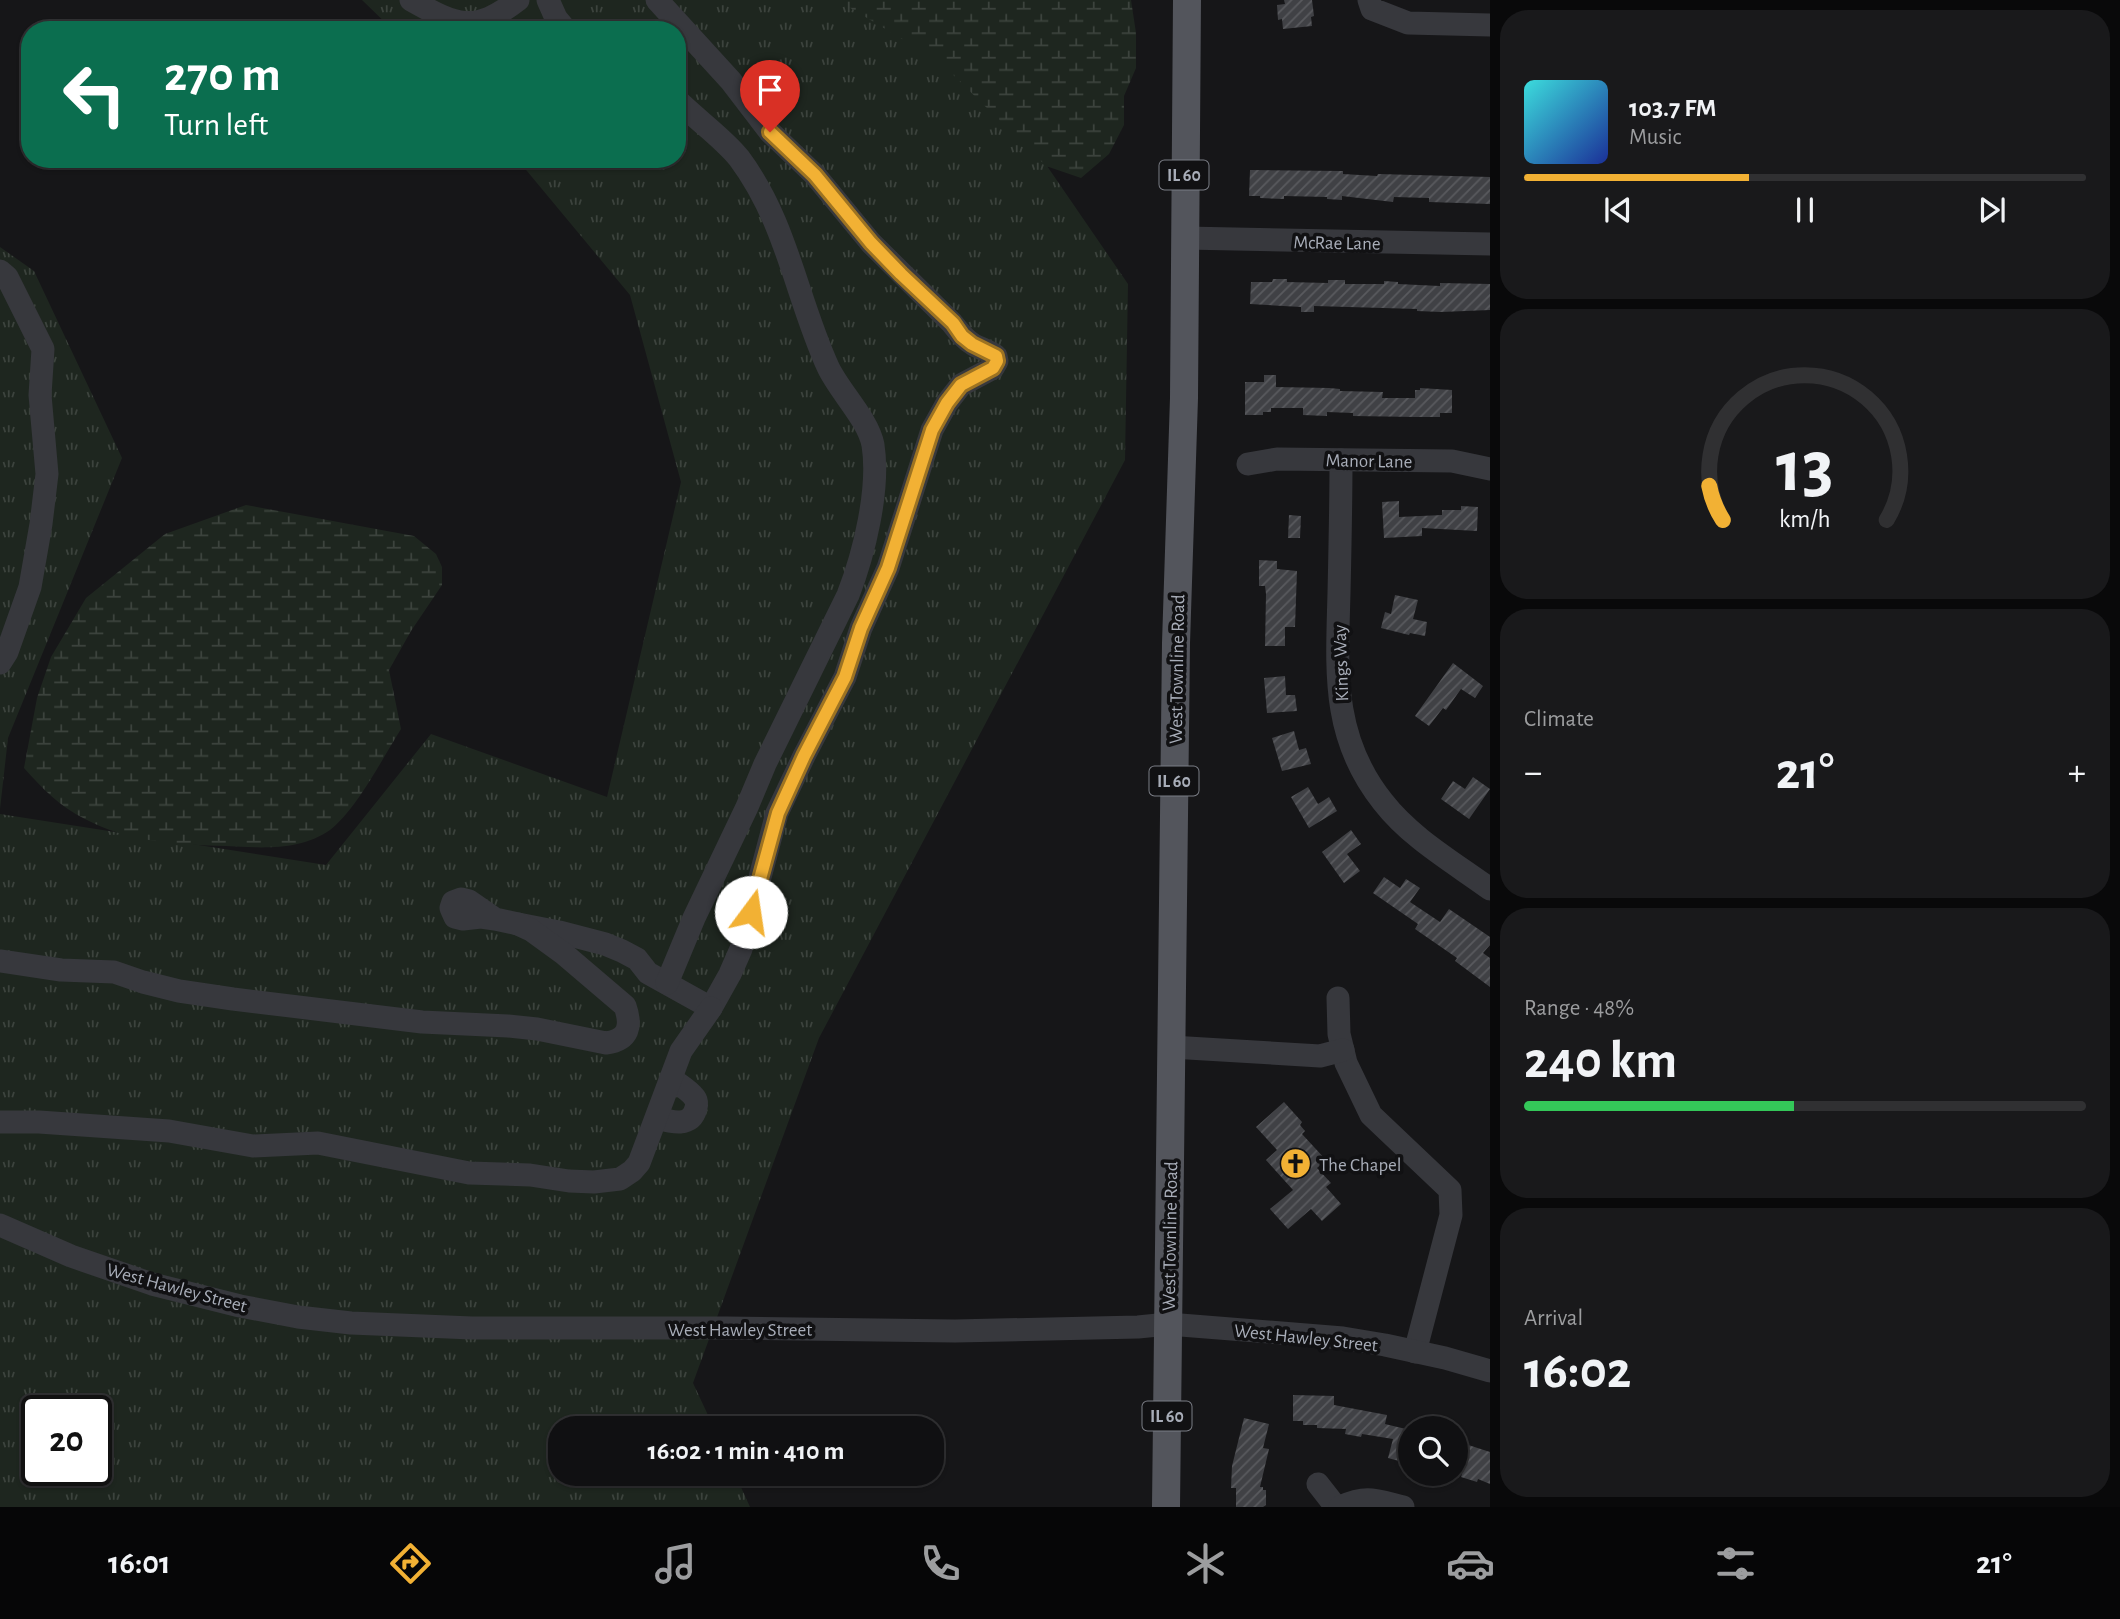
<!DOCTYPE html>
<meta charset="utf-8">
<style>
:root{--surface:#101012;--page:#19191b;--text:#f1f3f6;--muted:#9c9d9f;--line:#303032;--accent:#f2b134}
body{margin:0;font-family:"Alegreya Sans",sans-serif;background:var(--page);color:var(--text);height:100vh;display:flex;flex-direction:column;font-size:26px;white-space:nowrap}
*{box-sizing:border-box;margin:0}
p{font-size:23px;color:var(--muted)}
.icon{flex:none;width:38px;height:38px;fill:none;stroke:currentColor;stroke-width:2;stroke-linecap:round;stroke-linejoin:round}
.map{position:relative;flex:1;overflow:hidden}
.details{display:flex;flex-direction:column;gap:10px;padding:10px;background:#09090a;width:630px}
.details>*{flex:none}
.hud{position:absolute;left:21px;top:21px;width:665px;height:147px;border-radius:28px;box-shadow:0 2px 5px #0004,0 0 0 2px var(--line);background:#0b6e4f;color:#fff;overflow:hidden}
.tools{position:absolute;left:1398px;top:1416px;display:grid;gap:14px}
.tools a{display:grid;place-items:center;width:70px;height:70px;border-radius:50%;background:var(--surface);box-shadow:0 2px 5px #0004,0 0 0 2px var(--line);font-size:35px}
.speed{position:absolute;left:21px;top:1395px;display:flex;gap:14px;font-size:35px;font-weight:700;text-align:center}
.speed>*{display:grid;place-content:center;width:91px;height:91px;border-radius:50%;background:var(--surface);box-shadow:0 2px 5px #0004,0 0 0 2px var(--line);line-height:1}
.speed .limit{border:4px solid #111;border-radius:10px;background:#fff;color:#111}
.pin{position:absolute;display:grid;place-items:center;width:60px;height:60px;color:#fff;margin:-72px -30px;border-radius:50% 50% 50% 0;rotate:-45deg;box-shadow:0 0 7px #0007}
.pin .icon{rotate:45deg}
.me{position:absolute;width:77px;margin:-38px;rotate:14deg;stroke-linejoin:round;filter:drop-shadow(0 0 5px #0008)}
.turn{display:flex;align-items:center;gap:24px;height:147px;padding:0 28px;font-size:32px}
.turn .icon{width:91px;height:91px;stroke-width:2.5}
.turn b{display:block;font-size:49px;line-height:60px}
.big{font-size:52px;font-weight:600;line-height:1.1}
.details .tile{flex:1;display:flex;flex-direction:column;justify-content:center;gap:10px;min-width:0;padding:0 24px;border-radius:28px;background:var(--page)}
.details .dial{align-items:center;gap:0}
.dial svg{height:182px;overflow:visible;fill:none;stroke:var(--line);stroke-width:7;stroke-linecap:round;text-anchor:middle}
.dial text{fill:var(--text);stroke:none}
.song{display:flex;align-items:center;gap:21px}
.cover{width:84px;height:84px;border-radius:10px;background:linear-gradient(135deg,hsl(180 70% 55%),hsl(230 70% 35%))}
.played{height:7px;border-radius:4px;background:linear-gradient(90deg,var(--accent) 40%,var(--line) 40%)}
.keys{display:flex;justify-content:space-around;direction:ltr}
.heat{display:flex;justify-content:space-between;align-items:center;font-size:38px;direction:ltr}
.charge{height:10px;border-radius:5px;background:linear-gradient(90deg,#34c759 48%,var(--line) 0)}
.trip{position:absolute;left:548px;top:1416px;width:396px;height:70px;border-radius:28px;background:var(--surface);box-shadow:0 2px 5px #0004,0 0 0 2px var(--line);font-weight:600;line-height:70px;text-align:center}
.tab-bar{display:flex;height:112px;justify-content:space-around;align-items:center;background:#060607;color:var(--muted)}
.tab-bar .icon{width:49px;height:49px}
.tab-bar .selected{color:var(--accent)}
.tab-bar b{font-size:32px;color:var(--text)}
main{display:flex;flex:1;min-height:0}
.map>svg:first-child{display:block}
.grass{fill:url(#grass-tufts);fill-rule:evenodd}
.wetland{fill:url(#wetland-marsh)}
.building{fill:url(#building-hatch)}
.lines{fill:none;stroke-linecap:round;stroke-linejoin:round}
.minor{stroke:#37383d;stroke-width:23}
.major{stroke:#53555c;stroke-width:28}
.route-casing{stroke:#9d7322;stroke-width:18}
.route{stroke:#f2b134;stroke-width:12}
.labels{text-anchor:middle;stroke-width:7;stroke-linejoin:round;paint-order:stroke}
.shield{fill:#111113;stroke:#7b7e86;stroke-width:2}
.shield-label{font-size:18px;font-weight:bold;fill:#a8adb8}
.street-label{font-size:19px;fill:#a8adb8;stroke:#111113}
.poi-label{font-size:19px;fill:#a8adb8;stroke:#111113;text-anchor:start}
</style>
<main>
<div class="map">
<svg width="1490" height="1507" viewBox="0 0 1490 1507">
<defs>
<pattern id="grass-tufts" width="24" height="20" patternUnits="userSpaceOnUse" patternTransform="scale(1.75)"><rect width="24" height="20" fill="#1e261f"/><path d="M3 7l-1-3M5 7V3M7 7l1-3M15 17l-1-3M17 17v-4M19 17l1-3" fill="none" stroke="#3c433d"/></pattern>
<pattern id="wetland-marsh" width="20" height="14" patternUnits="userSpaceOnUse" patternTransform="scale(1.75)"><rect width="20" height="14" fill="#1e261f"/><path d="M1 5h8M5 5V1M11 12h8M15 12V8" fill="none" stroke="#3c433d"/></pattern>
<pattern id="building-hatch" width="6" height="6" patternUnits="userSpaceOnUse" patternTransform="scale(1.75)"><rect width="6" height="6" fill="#404145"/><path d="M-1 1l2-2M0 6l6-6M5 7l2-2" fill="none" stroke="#595a5e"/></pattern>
</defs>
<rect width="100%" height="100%" fill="#161618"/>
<g class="grass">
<path d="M362,0H896L1036,150L1128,284L1125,460L819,1038L693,1383L714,1428H560V1474H735L750,1507H0V814L326,865L431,734L607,797L681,482L630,295L517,159H677V30H393ZM37,1410H96V1470H37Z"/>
<path d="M0,247L34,271L122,458L8,738L0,809Z"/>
</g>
<g class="wetland">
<path d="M837,0H1131L1136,33V68L1124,96V125L1109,154L1081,178L1046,166L939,61Z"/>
<path d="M246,505L414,536L436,554L442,567V585L411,631L389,670L401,729C382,759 357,809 330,830C300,851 261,848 226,846C178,845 128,842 85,819C59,806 43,789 24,768L37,698L51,657L86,598L165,534Z"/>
</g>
<g class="building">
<path d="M1284,0H1312L1314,16L1311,17L1312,26L1283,29L1282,19L1278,20L1277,5L1285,4Z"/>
<path d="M1250,170L1343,171V174L1377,176L1378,174L1490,177V204L1429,202V198L1394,197L1393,202L1342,196V200L1327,199V197L1284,196V199L1260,198V196H1249Z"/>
<path d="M1273,279H1287V282L1328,283V280H1345V284H1384V281L1398,282V284L1440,286V283L1490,284V310L1441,312L1417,311V309L1314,306V312H1301V307L1250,304L1251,282H1272Z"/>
<path d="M1264,375H1276V387L1329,388L1340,389V391L1383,392L1382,398H1415V390H1420V388L1452,390V413H1440V417H1415L1353,416V413L1327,412V416L1303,415V408H1271V412H1263V415H1245V382H1264Z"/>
<path d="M1399,501V517L1442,515V510H1461V506L1478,507L1477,531L1422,528V536L1384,538L1382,502Z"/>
<path d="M1289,515L1301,516L1300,538H1288Z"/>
<path d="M1259,560L1277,561V569L1297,571L1295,627H1285V646H1265L1266,594L1265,586H1259Z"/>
<path d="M1395,595L1418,600L1413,619L1427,622L1425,636L1410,633L1409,635L1381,628L1385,612L1391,614Z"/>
<path d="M1453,663L1483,686L1475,698L1461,689L1446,710L1443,708L1429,726L1415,716Z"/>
<path d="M1285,676L1286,695H1295L1297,711L1267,713L1264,678Z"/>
<path d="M1294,731L1299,750L1306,748L1311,764L1282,771L1272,738Z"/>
<path d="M1473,777L1490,789L1469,819L1441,799L1453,781L1465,789Z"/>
<path d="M1308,787L1318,804L1329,797L1337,811L1309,828L1291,797Z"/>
<path d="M1351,830L1361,844L1347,854L1360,871L1344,883L1322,852Z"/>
<path d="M1384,877L1400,888L1406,879L1420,888L1410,902L1440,922L1449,909L1490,937V945L1483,953L1490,958V987L1455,961L1457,958L1415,929L1418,924L1373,893Z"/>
<path d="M1284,1102L1302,1122L1300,1125L1305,1131L1302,1134L1326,1160L1317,1168L1331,1183L1326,1187L1341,1204L1322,1221L1311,1209L1288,1229L1270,1209L1293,1190L1266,1160L1277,1150L1256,1127Z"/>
<path d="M1293,1395L1334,1396V1405L1387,1415L1385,1424L1410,1430V1464L1388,1458L1393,1439L1362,1434L1361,1437L1345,1434L1346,1429L1317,1428V1425H1303V1421H1293Z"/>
<path d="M1244,1418L1269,1424L1263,1448L1269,1449L1260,1487H1263V1490H1266V1505L1263,1507H1236V1488H1231L1232,1466Z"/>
<path d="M1456,1441L1490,1452V1484L1478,1479L1477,1482L1461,1477L1462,1474L1456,1472Z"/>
</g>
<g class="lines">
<g class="minor">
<path d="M411,0C457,26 474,34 518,0"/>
<path d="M548,0L556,18L566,30"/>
<path d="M1369,0L1372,9L1408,23L1490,25"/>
<path d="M1185,238L1490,244"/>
<path d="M0,271L7,277L43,349L40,395L47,474L41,524L30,587L7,652L0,663"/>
<path d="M1341,460C1341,504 1340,549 1339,593C1337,670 1331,737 1383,802C1411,838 1453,862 1490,889"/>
<path d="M1248,464L1277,459L1452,461L1490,469"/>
<path d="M518,924L559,932L605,944L622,951L637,959L648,973L711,1008L730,974L741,949L777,813L804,756L845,677L861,628L888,568L932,430L947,403L961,385L993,368L997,361L996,356C989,351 982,349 974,345C965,340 959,332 952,323L871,243L815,175L770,132L731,81L657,0"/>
<path d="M0,961L61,970L114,972L143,982L179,991L233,999L422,1022L508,1026L537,1029L606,1043C629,1040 632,1026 625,1006L564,954L531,930L518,924L495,919L481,917L463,919L455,917L451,908L453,902L461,899L469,901L495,919"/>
<path d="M667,983L694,918L747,807L765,764L848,595C864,554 880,489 873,445C868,419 839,391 828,367C796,297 787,222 739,158C723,138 696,119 677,100"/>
<path d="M1338,998L1339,1034L1346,1063L1371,1115L1450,1190L1451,1215L1415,1352"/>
<path d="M1171,1047L1320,1056L1343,1050"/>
<path d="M657,1118C671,1122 691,1128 696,1108C697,1105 697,1100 694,1097C689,1090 678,1084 672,1079"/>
<path d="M0,1122H39L169,1131L253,1146L318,1143L469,1173L530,1175L569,1181L594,1182L620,1179L632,1171L639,1163L681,1051L711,1008"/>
<path d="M0,1225L71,1256L152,1284L240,1306L298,1317L351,1323L472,1328H727L955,1331L1138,1327L1168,1324L1343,1338L1385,1345L1445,1358L1490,1371"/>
<path d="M1318,1484L1336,1507"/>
<path d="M1340,1507C1367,1495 1375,1500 1403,1507"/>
</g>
<path class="major" d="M1166,1507L1176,643L1184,398L1187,0"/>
</g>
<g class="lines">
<defs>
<path id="route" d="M751,912L778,813L804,756L845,677L861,628L888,568L932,430L947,403L961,385L993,368L997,361L996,356L972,344L962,336L953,323L901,274L871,243L815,175L770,132"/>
</defs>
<use href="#route" class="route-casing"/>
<use href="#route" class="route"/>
</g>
<defs>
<symbol id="church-disc" viewBox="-11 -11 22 22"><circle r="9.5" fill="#f2b134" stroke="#111113"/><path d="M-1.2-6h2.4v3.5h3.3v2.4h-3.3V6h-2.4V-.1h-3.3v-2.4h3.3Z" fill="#111"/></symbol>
</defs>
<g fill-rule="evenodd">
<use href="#church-disc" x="1278" y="1146" width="35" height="35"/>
</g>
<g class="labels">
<g class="shield">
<rect x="1159.5" y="160.5" width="49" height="29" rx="5"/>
<rect x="1149.5" y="766.5" width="49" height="29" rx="5"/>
<rect x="1142.5" y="1401.5" width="49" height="29" rx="5"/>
</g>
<g class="shield-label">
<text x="1184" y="181">IL 60</text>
<text x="1174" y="787">IL 60</text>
<text x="1167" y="1422">IL 60</text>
</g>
<g class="street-label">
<text transform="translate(1337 242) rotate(1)" y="7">McRae Lane</text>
<text transform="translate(1369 460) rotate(1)" y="7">Manor Lane</text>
<text transform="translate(1340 663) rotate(-92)" y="7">Kings Way</text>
<text transform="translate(1176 669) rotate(-89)" y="7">West Townline Road</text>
<text transform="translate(1169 1236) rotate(-89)" y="7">West Townline Road</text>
<text transform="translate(177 1287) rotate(15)" y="7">West Hawley Street</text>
<text x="740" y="1336">West Hawley Street</text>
<text transform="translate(1306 1337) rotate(6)" y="7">West Hawley Street</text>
</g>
<g class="poi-label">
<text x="1319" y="1171">The Chapel</text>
</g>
</g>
</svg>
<div class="tools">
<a><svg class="icon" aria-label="search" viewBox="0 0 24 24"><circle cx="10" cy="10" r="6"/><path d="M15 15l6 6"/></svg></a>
</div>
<div class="speed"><div class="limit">20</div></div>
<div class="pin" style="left:770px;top:132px;background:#d93025"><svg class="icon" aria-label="arrive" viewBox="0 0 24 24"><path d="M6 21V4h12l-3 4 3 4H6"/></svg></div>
<svg class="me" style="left:751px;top:912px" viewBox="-20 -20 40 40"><circle r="19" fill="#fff"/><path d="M0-13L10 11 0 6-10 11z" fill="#f2b134"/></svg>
<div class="trip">16:02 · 1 min · 410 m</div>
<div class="hud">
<div class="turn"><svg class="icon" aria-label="left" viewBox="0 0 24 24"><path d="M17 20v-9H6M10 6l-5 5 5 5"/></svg><div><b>270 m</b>Turn left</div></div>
</div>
</div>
<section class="details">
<div class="tile">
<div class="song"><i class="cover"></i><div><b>103.7 FM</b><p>Music</p></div></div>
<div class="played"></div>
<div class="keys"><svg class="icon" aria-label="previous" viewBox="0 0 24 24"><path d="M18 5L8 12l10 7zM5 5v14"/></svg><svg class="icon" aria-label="pause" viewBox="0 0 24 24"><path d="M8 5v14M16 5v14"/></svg><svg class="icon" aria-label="next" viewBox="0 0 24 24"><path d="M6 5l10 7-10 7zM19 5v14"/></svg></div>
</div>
<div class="tile dial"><svg viewBox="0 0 100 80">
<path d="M14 69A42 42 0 1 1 86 69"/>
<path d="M14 69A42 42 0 0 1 8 54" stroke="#f2b134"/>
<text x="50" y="56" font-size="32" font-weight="700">13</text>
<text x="50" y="72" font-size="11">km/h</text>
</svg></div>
<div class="tile"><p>Climate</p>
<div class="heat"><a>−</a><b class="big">21°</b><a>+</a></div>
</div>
<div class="tile"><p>Range · 48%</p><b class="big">240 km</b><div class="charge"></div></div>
<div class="tile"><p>Arrival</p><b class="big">16:02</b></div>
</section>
</main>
<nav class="tab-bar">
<b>16:01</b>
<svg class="icon selected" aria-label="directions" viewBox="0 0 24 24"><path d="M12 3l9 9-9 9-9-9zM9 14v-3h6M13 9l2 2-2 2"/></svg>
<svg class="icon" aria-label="music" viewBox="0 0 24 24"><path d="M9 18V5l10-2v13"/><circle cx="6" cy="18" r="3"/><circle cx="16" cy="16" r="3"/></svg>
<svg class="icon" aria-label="phone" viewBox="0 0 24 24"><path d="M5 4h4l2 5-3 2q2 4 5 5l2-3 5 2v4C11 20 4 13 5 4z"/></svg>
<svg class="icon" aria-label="climate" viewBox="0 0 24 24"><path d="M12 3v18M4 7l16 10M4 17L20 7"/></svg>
<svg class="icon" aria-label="car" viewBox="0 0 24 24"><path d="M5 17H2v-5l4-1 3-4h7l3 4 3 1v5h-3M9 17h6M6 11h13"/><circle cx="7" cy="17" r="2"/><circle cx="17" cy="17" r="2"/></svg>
<svg class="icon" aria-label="filters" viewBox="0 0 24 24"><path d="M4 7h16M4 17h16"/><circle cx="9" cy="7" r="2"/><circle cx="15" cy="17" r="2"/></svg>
<b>21°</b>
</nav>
